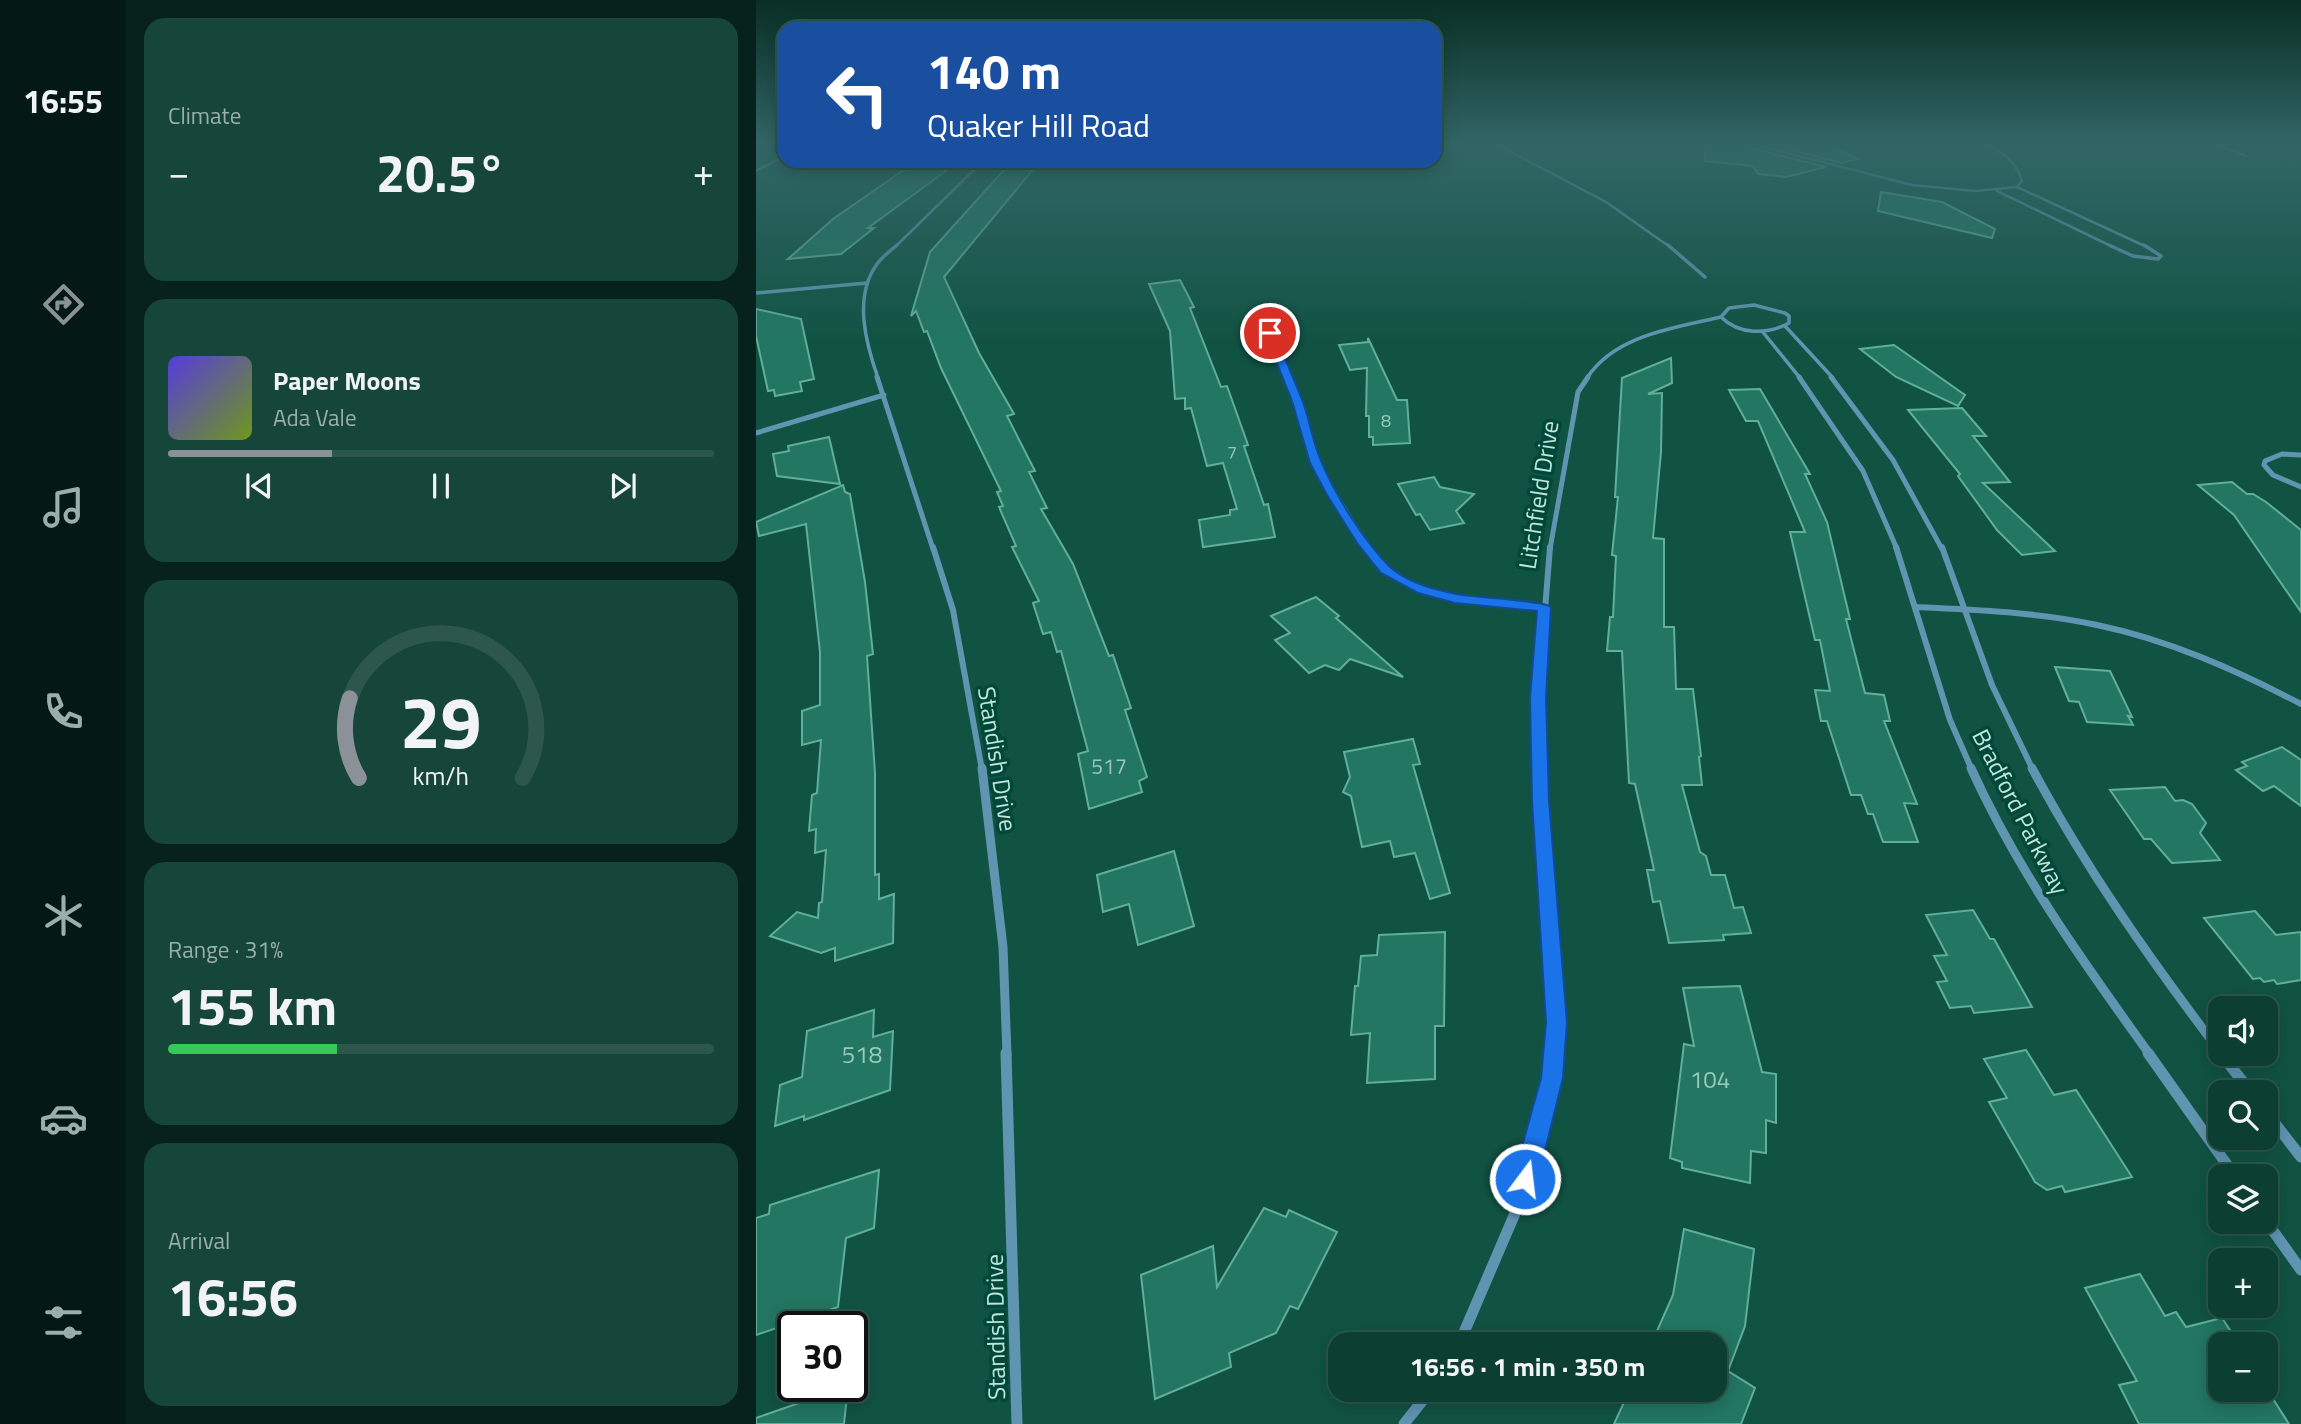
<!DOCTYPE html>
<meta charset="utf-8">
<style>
:root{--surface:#0d3e32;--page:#16453a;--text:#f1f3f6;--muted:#9aaeac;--line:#2d574d;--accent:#8c9099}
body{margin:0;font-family:"Titillium Web",sans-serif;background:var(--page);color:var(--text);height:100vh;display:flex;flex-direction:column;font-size:26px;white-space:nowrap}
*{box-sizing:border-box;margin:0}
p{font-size:23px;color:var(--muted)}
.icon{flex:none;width:38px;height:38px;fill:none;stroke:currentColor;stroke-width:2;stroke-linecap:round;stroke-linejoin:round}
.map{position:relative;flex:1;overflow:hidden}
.sheet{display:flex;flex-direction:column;gap:18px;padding:18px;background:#07221c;width:630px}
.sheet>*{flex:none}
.banner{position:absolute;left:21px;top:21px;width:665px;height:147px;border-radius:21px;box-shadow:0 4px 18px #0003,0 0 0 2px var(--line);background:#1a4fa0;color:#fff;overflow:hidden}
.controls{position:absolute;left:1452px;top:996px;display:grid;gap:14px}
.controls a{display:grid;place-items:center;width:70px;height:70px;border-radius:14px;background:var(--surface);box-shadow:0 4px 18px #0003,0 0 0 2px var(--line);font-size:35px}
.speed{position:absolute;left:21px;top:1311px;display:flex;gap:14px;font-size:35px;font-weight:700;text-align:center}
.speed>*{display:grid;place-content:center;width:91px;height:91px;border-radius:50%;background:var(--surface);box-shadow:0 4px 18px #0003,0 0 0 2px var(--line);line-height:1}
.speed .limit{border:4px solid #111;border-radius:10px;background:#fff;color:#111}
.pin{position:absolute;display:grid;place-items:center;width:60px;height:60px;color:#fff;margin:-30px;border:4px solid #fff;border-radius:50%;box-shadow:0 2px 7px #0007}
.me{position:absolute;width:77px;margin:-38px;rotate:15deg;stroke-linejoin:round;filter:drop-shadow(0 0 5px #0008)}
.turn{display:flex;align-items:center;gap:24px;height:147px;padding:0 35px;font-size:32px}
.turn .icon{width:91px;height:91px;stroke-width:2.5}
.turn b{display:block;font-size:49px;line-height:60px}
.big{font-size:52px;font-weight:700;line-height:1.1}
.sheet .tile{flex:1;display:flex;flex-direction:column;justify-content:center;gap:10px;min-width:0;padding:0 24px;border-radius:21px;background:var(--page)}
.sheet .dial{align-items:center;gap:0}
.dial svg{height:182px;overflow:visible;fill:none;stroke:var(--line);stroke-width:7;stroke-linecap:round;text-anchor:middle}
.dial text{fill:var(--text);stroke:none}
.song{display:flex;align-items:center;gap:21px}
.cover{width:84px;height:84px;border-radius:10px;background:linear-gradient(135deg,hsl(250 70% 55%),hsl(80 70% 35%))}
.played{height:7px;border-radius:4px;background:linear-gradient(90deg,var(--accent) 30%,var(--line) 30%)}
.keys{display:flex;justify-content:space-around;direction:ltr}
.heat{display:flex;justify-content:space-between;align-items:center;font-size:38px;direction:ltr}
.charge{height:10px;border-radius:5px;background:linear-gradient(90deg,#34c759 31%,var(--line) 0)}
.trip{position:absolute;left:572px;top:1332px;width:399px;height:70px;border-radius:21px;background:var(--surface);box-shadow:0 4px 18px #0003,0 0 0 2px var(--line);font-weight:700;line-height:70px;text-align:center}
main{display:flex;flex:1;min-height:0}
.tab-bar{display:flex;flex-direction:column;width:126px;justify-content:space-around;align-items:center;background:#051914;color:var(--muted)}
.tab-bar .icon{width:49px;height:49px}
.tab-bar .active{color:var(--accent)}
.tab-bar b{font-size:32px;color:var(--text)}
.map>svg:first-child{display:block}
.building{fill:#227662;stroke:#60af99;stroke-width:2}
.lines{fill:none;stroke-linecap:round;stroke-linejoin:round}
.street-far5{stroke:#6095b2;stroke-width:2.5}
.street-far4{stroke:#6095b2;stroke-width:3.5}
.street-far3{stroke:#6095b2;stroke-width:5}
.street-far2{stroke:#6095b2;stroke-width:6}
.street-far1{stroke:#6095b2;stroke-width:9}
.street{stroke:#6095b2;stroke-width:11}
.route{fill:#1a73e8;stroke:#114b97;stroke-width:2}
.labels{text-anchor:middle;stroke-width:7;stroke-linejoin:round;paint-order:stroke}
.far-number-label{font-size:18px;fill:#98c9bb}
.number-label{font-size:21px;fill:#98c9bb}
.street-label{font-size:24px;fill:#c0e5d9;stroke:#004839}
.near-number-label{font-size:24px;fill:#98c9bb}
</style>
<main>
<nav class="tab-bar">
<b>16:55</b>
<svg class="icon active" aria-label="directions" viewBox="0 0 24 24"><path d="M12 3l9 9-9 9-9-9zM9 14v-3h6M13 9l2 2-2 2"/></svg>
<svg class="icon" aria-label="music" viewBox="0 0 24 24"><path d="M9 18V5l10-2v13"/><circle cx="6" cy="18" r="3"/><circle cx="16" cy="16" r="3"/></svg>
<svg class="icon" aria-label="phone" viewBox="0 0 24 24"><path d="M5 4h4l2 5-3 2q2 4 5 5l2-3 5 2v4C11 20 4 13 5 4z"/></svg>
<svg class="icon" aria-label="climate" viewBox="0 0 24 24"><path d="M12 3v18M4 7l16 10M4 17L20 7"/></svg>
<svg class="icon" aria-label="car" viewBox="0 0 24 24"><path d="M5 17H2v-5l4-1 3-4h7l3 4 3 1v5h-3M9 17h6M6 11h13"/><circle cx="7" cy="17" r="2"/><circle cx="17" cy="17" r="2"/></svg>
<svg class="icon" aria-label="filters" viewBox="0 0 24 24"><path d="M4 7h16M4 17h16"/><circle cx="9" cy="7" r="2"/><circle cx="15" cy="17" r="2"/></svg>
</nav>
<section class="sheet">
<div class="tile"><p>Climate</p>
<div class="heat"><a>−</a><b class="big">20.5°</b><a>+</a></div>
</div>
<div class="tile">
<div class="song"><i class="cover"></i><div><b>Paper Moons</b><p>Ada Vale</p></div></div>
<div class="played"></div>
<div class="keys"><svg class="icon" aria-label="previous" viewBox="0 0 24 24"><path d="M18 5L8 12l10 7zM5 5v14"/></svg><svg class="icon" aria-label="pause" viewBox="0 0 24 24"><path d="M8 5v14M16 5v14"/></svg><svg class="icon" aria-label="next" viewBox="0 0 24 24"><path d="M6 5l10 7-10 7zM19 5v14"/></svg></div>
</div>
<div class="tile dial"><svg viewBox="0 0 100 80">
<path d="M14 69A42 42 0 1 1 86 69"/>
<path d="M14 69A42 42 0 0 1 10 34" stroke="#8c9099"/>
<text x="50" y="56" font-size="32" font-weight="700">29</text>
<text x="50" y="72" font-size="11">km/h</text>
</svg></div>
<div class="tile"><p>Range · 31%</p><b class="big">155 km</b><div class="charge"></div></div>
<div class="tile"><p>Arrival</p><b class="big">16:56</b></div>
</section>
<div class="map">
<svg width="1545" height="1424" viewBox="0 0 1545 1424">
<rect width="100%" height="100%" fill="#115343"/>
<g class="building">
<path d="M950,144H992L995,148L1070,167L1030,177L1002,174L997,166L949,161Z"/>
<path d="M1011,144H1071L1102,159L1086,163Z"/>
<path d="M256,161H284L188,277L223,353L258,414L251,416L279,471L273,472L291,508L285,509L317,564L353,656L357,655L375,708L369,710L391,777L383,781L386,792L333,809L322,754L332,751L305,651L301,652L295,632L287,634L277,603L283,601L256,547L260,546L243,507L247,506L241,492L245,491L185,368L171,331L168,332L160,311L155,316L174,252Z"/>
<path d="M198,165L112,228H118L85,254L32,259L77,219L152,167Z"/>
<path d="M1125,192L1186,202L1239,229L1236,238L1122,211Z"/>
<path d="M424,280L438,307L434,308L465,387L471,386L492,445L488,446L508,505L512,504L519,537L447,547L443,520L474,515V510L481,509L467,463L451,466L435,408L429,409V398L419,399L414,331L393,284Z"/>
<path d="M0,309L45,319L58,379L44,382L46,391L19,396L18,390L12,391L0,336Z"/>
<path d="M612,338L641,400H651L654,443L617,445V437H613V416H610L611,368L594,370L583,345L612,342Z"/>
<path d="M1138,345L1209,395L1202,406L1140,377L1104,349Z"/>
<path d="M915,358L916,383L892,394L906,393L905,452L897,538L908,539V627H918L920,689H937L945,756L943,757L946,785H926L944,852L950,856L955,875H969L978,908L987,907L995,933L967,935L968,940L913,943L904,901L897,902L891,870H898L879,784L873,783L866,651H851L854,617H857L860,556L856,555L862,497H859L866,378Z"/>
<path d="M1004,389L1054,474H1049L1071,522L1094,619H1090L1109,693L1128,695L1134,721H1128L1161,804L1148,803L1162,842H1127L1117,814H1112L1105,795H1095L1071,721H1065L1059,690L1074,691L1064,640H1059L1034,532H1049L1002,421H990L973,390Z"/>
<path d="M1206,408L1230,436H1217L1254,482L1227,483L1299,551L1266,555L1241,530L1202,476L1204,474L1152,410Z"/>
<path d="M73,437L84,484L21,476L17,454L33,451L32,446Z"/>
<path d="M678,477L684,487L718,494L700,511L708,523L674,530L664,514L660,515L642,484Z"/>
<path d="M1476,482L1491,494H1497L1510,502L1545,530V612L1478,515L1442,485Z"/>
<path d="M87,485L89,492L94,494L109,582L117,654L111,656L119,773V875L123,874V899L138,894L137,943L79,961V948L65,953L14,936L41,912L62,918L63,903L66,902L70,850L59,853L60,829L53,831L56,795L61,793L65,740L46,745V711L64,705V652L50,524L3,536L0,522Z"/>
<path d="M560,597L583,616L580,618L647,677L594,659L583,670L569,665L553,673L519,640L534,633L515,616Z"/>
<path d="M1299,667L1354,671L1376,717L1372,716L1377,725L1331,722L1323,702L1313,701Z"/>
<path d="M657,739L664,764L657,765L694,893L674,899L659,853L638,857L634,841L606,847L595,796L587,792L594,777L588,752Z"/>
<path d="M1526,747L1545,760V806L1518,786L1507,791L1480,770L1491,766L1486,762Z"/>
<path d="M1409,787L1419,801L1427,800L1436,804L1450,823L1444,833L1464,860L1416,863L1395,839H1388L1354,790Z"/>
<path d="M418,851L438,926L382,945L373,904L347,912L341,875Z"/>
<path d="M1217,910L1234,939H1238L1276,1007L1218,1013L1215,1006L1194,1008L1181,982L1191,981L1178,956L1191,955L1170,915Z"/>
<path d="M1499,911L1520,935L1545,932V980L1521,984L1518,980L1508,982L1504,978L1497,979L1448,918Z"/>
<path d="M689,932L688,1026H679V1079L611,1083L614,1033L595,1035L599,986H602L605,956L621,955L623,935Z"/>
<path d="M984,986L1006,1072L1020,1074V1123L1010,1120V1153L995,1151L994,1183L926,1168V1162L914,1158L928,1044L938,1046L927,988Z"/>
<path d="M118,1010L117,1037L137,1031L134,1090L48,1120V1116L19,1126L24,1085L46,1077L51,1031Z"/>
<path d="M1270,1050L1298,1095L1320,1090L1376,1177L1309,1192L1306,1186L1291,1190L1279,1182L1233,1102L1251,1098L1228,1059Z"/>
<path d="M123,1170L118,1228L90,1238L82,1307L0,1335V1218L13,1214L14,1205Z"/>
<path d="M508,1208L530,1217L533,1210L581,1232L542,1309L534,1306L520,1333L473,1353L475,1367L399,1399L385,1275L457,1246L461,1287Z"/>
<path d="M928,1229L998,1249L989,1326L972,1371L999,1388L985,1424H858L870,1398L867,1395L869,1390H959V1344H892L895,1339L897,1340L917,1295Z"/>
<path d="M1384,1274L1409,1316L1420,1312L1430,1327L1466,1318L1483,1344H1465V1390L1510,1388L1533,1424H1383L1363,1385L1381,1381L1329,1288Z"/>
<path d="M92,1386L88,1424H0V1418Z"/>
</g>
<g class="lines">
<g class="street-far5">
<path d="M740,144L850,202L914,247"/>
<path d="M996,144L1156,185L1219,191L1261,187L1391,247"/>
<path d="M1231,144C1247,153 1261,162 1266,181L1261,187"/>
<path d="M1460,144L1490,156"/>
<path d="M0,171L28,156"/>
<path d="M1241,191L1357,247"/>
<path d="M139,247L227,161"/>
</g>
<g class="street-far4">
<path d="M912,245L949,277"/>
<path d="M1353,245L1377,256L1402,259L1405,256L1388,245"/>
<path d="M0,293L111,283"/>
<path d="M998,305L1029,313L1033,316V323C1011,335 983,335 965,317L973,308Z"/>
<path d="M504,310L532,378"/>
<path d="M1029,326L1077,378"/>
<path d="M1006,331L1044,378"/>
<path d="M122,378C110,344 97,297 121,264C126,257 134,251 141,245"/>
<path d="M831,378C859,335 918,328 965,317"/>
</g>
<g class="street-far3">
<path d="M121,377L177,549"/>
<path d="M531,377L560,463L613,549"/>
<path d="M1043,377L1107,471L1141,549"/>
<path d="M1075,377L1137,460L1186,549"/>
<path d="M0,433L128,395"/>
<path d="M1545,455L1526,454L1509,461L1508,465L1517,475L1545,487"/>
<path d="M794,549L822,392L832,377"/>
</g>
<g class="street-far2">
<path d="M177,547L197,610L226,770"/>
<path d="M611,547C618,555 624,566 632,571C678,602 735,605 788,607"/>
<path d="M1140,547L1194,720L1216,770"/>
<path d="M1186,547L1236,685L1277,770"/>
<path d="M1160,607C1220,610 1282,612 1341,625C1413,640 1480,670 1545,704"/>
<path d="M784,770L782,698L794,547"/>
</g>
<g class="street-far1">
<path d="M226,768L247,947L251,1055"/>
<path d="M784,768L801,1022L798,1055"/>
<path d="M1215,768C1262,872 1328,963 1394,1055"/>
<path d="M1276,768C1330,869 1396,962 1465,1053"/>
</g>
<g class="street">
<path d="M250,1053L261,1424"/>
<path d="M1392,1053L1479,1176"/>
<path d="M1465,1054L1495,1092"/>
<path d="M1510,1112L1545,1157"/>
<path d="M1510,1221L1545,1270"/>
<path d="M703,1344L763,1204L796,1078L798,1053"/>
<path d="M648,1424L675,1390"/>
</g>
</g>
<linearGradient id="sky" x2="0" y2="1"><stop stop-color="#092e25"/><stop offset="0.42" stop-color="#326666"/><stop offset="1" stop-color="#326666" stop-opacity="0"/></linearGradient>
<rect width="1545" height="343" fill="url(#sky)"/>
<path class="route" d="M514,330L518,333C528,356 538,379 547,402C554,422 557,444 566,463C580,496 608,541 633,566C649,581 676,589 696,593C714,598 788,600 795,607L790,698L793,801L811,1022L807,1078L782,1179L778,1187L769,1191L761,1187L757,1179L785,1078L790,1022L776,801L774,698L781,611L699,603L662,593L625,573L601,543L571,495L554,463L536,401L509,333Z"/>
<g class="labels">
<g class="far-number-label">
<text x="630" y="427">8</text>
<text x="476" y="459">7</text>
</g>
<g class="number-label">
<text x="353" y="774">517</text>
</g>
<g class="street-label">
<text transform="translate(783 495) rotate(-81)" y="8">Litchfield Drive</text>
<text transform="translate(241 759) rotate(81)" y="8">Standish Drive</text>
<text transform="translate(1264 812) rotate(63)" y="8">Bradford Parkway</text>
<text transform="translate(240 1327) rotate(-91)" y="8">Standish Drive</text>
</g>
<g class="near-number-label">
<text x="106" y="1063">518</text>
<text x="954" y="1088">104</text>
</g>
</g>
</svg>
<div class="controls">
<a><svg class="icon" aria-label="sound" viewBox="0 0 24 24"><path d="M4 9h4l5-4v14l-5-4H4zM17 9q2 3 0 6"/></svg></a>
<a><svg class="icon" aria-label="search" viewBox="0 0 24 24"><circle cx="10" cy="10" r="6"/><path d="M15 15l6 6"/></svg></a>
<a><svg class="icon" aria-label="layers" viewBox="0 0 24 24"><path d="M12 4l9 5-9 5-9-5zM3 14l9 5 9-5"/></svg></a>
<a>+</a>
<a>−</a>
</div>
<div class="speed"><div class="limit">30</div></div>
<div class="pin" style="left:514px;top:333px;background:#d93025"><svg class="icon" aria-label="arrive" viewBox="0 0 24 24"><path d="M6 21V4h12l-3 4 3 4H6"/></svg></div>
<svg class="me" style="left:769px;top:1179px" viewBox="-20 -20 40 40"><circle r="17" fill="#1a73e8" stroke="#fff" stroke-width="3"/><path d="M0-11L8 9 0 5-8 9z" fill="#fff"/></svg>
<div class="trip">16:56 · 1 min · 350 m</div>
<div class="banner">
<div class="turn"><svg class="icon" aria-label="left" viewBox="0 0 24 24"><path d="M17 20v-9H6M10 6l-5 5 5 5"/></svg><div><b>140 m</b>Quaker Hill Road</div></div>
</div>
</div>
</main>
